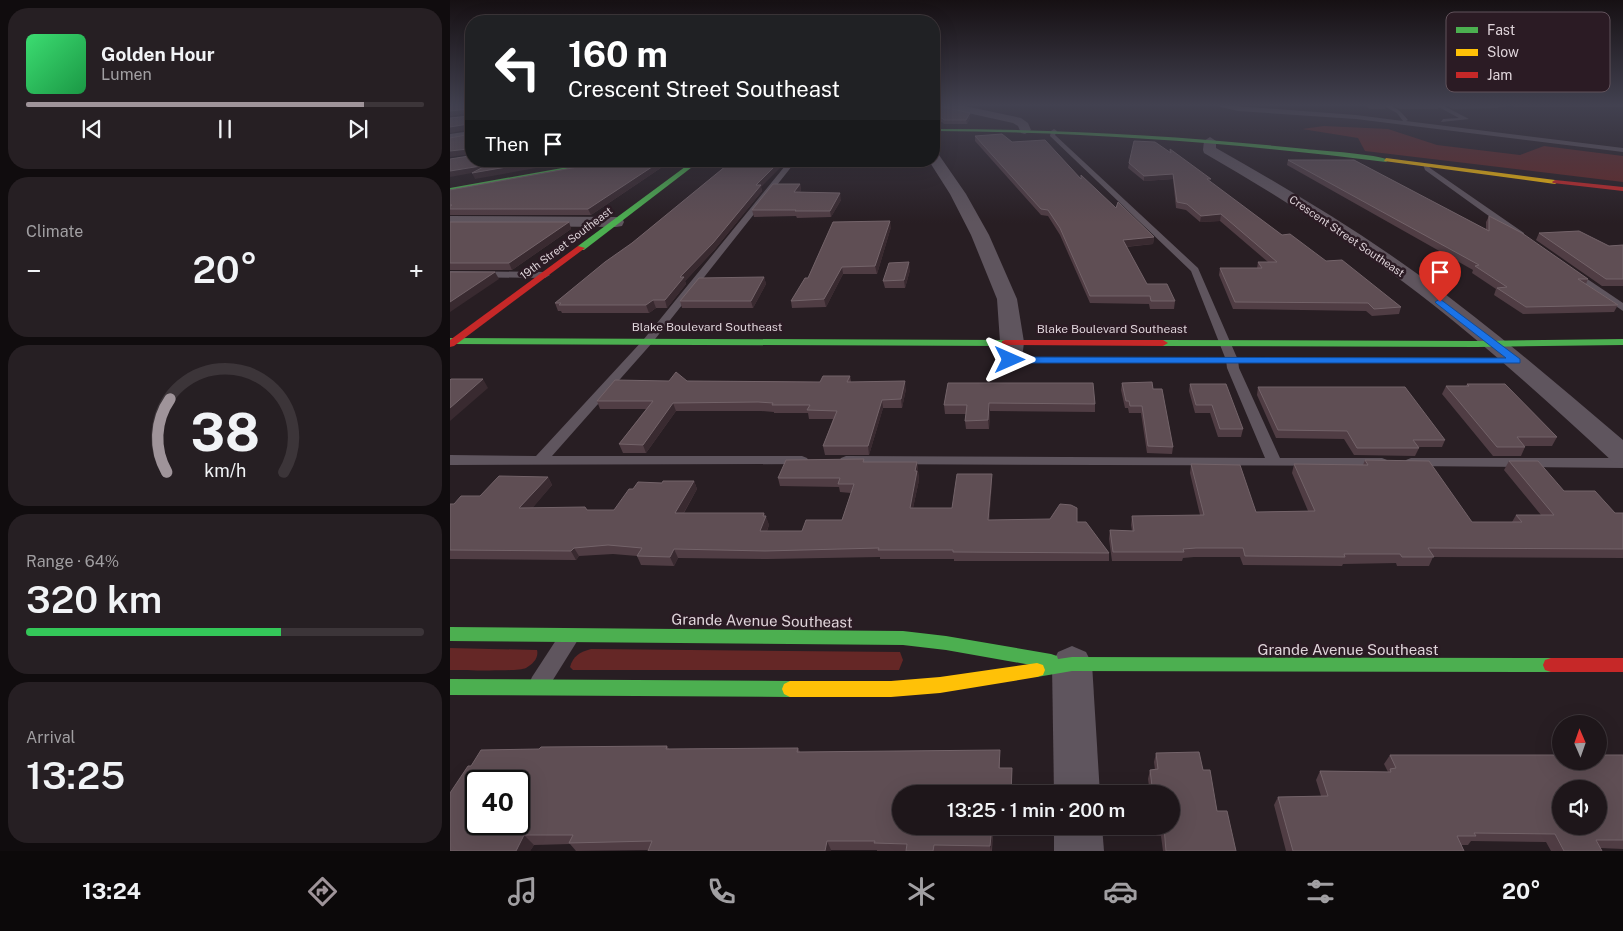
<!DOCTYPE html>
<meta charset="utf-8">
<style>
:root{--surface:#1e161a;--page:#261f23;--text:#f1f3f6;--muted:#a19fa2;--line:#3c3539;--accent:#9f949a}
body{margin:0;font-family:"Public Sans",sans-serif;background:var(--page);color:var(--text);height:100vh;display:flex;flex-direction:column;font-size:19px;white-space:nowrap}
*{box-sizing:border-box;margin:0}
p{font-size:16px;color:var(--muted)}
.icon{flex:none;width:28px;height:28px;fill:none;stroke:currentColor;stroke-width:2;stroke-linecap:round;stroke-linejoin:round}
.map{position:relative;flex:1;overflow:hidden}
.sheet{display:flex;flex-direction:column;gap:8px;padding:8px;background:#100c0e;width:450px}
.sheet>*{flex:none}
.banner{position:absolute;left:15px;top:15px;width:475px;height:152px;border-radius:20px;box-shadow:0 5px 20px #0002,0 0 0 1px var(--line);background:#202124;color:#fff;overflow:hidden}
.needle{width:32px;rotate:358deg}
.buttons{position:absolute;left:1102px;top:715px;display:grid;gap:10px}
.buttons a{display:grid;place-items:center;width:55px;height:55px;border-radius:50%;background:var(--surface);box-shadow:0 5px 20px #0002,0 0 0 1px var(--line);font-size:25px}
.speed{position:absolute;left:15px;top:770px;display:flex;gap:10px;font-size:25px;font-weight:700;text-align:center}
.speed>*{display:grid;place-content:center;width:65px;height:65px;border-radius:50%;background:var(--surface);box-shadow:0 5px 20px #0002,0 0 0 1px var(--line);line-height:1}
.speed .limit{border:2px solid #111;border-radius:8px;background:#fff;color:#111}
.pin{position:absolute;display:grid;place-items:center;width:42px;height:42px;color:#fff;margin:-51px -21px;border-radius:50% 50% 50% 0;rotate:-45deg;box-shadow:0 0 5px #0007}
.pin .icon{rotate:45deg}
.me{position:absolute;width:55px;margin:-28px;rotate:90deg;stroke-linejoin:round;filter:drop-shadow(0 0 4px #0008)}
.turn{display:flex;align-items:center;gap:18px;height:105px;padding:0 20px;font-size:22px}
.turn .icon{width:65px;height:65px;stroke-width:2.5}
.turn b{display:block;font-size:35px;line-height:42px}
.then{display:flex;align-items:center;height:48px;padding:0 20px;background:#0003;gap:10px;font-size:19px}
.big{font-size:38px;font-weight:600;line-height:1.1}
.sheet .widget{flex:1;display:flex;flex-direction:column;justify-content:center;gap:8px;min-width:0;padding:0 18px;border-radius:20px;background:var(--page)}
.sheet .dial{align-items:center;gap:0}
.dial svg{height:130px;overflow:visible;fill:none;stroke:var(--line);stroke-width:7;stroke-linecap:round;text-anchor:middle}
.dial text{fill:var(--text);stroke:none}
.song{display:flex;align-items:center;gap:15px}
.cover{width:60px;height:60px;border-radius:8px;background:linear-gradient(135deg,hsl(140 70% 55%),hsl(140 70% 35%))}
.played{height:5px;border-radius:2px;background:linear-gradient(90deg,var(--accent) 85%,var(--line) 85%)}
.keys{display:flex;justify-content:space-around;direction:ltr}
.heat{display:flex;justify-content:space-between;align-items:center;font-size:28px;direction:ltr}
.charge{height:8px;border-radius:4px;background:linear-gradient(90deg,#34c759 64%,var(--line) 0)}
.trip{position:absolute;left:442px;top:785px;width:288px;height:50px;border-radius:25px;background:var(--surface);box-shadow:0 5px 20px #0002,0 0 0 1px var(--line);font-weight:600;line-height:50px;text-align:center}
.tabs{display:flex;height:80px;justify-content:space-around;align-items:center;background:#0c090a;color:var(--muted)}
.tabs .icon{width:35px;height:35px}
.tabs .on{color:var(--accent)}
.tabs b{font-size:22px;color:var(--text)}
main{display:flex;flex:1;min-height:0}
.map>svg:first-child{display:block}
.green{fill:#652726}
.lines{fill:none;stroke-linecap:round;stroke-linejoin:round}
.lane{fill:#5f555e;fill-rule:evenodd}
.street{fill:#5f555e;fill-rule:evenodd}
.fast{fill:#4caf50;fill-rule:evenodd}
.slow{fill:#ffc107;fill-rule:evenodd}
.jam{fill:#c62828;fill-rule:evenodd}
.wall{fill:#503d44}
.shaded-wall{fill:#392a30}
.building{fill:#5f4e54;stroke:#736369;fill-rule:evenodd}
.route{fill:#1a73e8;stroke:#114b97}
.labels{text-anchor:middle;stroke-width:5;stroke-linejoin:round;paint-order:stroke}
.far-street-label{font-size:11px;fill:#dfd4da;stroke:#2b1b24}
.street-label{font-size:12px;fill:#dfd4da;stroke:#2b1b24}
.near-street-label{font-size:15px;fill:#dfd4da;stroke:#2b1b24}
.key{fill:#2b1b24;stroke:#61525b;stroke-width:1}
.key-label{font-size:14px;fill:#dfd4da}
</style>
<main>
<section class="sheet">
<div class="widget">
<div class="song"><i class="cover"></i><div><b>Golden Hour</b><p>Lumen</p></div></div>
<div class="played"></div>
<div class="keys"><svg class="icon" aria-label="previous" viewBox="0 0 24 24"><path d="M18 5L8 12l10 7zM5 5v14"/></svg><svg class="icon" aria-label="pause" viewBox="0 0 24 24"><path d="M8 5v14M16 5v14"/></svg><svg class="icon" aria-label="next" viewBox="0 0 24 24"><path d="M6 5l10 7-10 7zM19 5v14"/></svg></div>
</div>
<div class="widget"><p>Climate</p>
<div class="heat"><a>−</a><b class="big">20°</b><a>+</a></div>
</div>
<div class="widget dial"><svg viewBox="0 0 100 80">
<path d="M14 69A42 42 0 1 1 86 69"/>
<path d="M14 69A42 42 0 0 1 16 24" stroke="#9f949a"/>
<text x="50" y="56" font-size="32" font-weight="700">38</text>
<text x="50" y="72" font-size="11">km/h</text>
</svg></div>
<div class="widget"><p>Range · 64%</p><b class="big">320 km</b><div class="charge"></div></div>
<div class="widget"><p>Arrival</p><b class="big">13:25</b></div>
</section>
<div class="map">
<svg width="1173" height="851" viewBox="0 0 1173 851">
<rect width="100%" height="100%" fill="#281e23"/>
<g class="green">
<path d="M874,126L938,129L987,145L1070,155L1094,146L1173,156V182L915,151L908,138L852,129Z"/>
<path d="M0,648L87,650C89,658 83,664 76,668C67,672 13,670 0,670Z"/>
<path d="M141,649L450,652L453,660L449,670H123L120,667C123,656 130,652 141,649Z"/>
</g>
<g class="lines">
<g class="lane">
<path d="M758,104L906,115L953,121L947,113L930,104C942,103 951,111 958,120L956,121L1173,148V152L906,119L788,111Z"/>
<path d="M983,104H990L1019,119L991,122L993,119L1009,118Z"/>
<path d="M604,129L607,131L605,135L748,268L788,360L789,368L830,458H932L937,460L939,463L937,466L391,464L389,461L391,458L396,456L815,458L777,368L776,360L741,271L600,136L601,131Z"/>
<path d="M339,161H346L202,343L102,456H352L357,458L359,461L357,464L0,465V455L86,456L194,339Z"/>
<path d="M973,164H977L980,168L1074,233V237H1068L975,170Z"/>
<path d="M1121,268L1173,303V311L1118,273V269Z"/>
<path d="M0,271L95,272L100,275L95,278L0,277Z"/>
<path d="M961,458H1173V468L956,466L954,463L956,460Z"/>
<path d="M119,629L126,631L129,637L126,643L96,691L89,693L82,691L79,684L82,677L112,631Z"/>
</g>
<g class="street">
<path d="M486,104H505L571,118L578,123L581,130L575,134L571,133L568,126L563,123L491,107Z"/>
<path d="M21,131V139L0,142V134Z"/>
<path d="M760,137L766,141V148C835,187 904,228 969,275C1040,326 1106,383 1173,440V464L1163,462C1095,399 1026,336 952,281C889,235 822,192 754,153L753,150L754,141Z"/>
<path d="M484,154L489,155L516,194L539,235L567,299L574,342L572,360L569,365L560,367L551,365L548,360L550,342L547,299L521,235L500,194L479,161H484Z"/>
<path d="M0,216L166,217L172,218L174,222L172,226L166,227L0,226Z"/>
<path d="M622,646L636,652L642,664L650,794H604L602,664L608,652Z"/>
<path d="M604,826H652L654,851H604Z"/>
</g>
<g class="fast">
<path d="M484,129C609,129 732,136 856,149C873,151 927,154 939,160L936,162C786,143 636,132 484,131Z"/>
<path d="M151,161H165L0,192V188Z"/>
<path d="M243,161H250L134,250H128V246Z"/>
<path d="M0,338L555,340L560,343L555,346L0,344Z"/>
<path d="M1173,339V345L1027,347L713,346L708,343L713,340L1027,341Z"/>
<path d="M0,627L453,631L496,636L601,654L607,656L608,659L622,657L1101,658L1107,660L1109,665L1107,670L1101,672L622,671L587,677L581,675L579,670L581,665L496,650L453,645L0,641Z"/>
<path d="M0,679L340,681L346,684L348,689L346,694L340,697L0,695Z"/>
</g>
<g class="slow">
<path d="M936,158L1105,180L1108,182L1105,184L934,161Z"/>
<path d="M587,663L593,665L595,670L593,675L587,677L490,693L441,697H340L334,694L332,689L334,684L340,681H441L490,677Z"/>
</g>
<g class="jam">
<path d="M1105,180L1173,187V191L1103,183L1102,182Z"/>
<path d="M128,246L135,248L4,346L0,347V340Z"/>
<path d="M555,340H713L718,343L713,346L552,345V341Z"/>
<path d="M1101,658H1173V672H1101L1095,670L1093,665L1095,660Z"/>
</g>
</g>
<g class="wall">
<path d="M830,104H937L935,109H920L914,105H831Z"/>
<path d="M938,104H989L988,109H950Z"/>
<path d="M993,104H1057L1056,107H1048V108L1003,109Z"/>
<path d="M1062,104H1173V107H1064Z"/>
<path d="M484,105L520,113V118L517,124H494L492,122H484Z"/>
<path d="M525,136L562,142L631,179L666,208L704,237L703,244L676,247L697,284L725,301L724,309H700L699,304L640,303L610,235L598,216L591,215L525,141Z"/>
<path d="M720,149L760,182L832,235L951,307L949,314L922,316L916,311L783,309L769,275L770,268H807L808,262H818L770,221L750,222L736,210L726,208L723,179L694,181L678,168L679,163L719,153Z"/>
<path d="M838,160L1036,229V222L1039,216L1138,279L1136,284L1168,305L1164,312L1073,314L1044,295L1046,289L1022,273L1023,270L837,165Z"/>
<path d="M160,161H221L141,215H0V190Z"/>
<path d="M350,184L351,190L350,192L391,200L381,217L347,218L346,216L304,217L302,210Z"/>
<path d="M311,187L312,191L265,249L235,281L236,284L217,308H206L199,313H112L111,311H108L105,303L182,243Z"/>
<path d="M0,222H119L121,229L62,270H0Z"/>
<path d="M441,227L427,274H393L376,307L342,308L341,301L358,278Z"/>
<path d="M1089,233L1159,246L1173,245V286H1152L1086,240Z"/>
<path d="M460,270L455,288H435L433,281Z"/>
<path d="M314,277L316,284L303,308H232L230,301Z"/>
<path d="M400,376L401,382L456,389L452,408H433L419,455H375L373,446L383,419H359L358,413H324V412L311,411H226L196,453H173L169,444L196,409H150L147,401L237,381L370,382Z"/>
<path d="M498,383L645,404V412L540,411L539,429H516L515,421L516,414H495L494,405Z"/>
<path d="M672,383L703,389L723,447L722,454L697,453L691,413H679L678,408H675L671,390Z"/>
<path d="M740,384L793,429L791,437H768L760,413H745L739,391Z"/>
<path d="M1017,384L1107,437L1102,446H1074L1075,447L1071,456H1043L992,394L996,386H1016Z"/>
<path d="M808,387L995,440L992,447H968L969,448L965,456L904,455L894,439L826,438L807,395Z"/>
<path d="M915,460L1022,522H1062L1066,515H1091L1054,470L1059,461L1114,491L1165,513H1173V558L983,557L979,566H947L946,563L893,564L892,566L793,565L790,557H744L733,558L732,561H662L659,539L660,530L682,531L681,525L682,516L750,515L740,473L741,464L806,512L858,511L842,473L844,464L913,465Z"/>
<path d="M414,462H467L469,480L463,508H502L542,482L539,520L627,522L659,553V561H504V559H430V557L318,559L228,558L224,566L191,565L187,556L163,554L129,556L126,560L0,559V504H4L98,477L102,485L82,508L137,510H164L183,489L212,483L244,481L247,489L234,513H314L319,525L317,531H352L392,520L401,493L390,492L389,487L330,486L328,478Z"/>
<path d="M217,746L219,749L348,748L350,752L550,759V768H562V778L451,826H561V830H543L542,851H427V850H198L126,851L120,844L84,845L80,851L21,766L89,749Z"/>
<path d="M706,753L753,770L767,811L786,851H713L711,836H705L704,826H721V794H700L698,779L700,770H705L704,762Z"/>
<path d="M940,755H1173V849L1150,848L1152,851H1101L1096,842L1021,841L1018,845H1011L1014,851H836L824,805L828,797L871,796L866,780L870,771L938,772L934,764Z"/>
</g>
<g class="shaded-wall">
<path d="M19,109L21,113L0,116V111Z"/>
<path d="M520,113V118L517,124L516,120Z"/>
<path d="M18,124L21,129L0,133V127Z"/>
<path d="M18,149L21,154L0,157V151Z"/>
<path d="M91,161H125L25,179L22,173L0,177V171L37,165Z"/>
<path d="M211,161H221L141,215L138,209Z"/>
<path d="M330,161H337L311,187L312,191L265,249L235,281L236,284L217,308L215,300L230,277L306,185Z"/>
<path d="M723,174V179L694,181V176Z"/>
<path d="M350,184L351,190L345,199L344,192Z"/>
<path d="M390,193L391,200L381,217L380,211Z"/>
<path d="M771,214L770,221L750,222L751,216Z"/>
<path d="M440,221L441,227L427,274L425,266Z"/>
<path d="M119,222L121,229L62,270L59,263Z"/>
<path d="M704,237L703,244L672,247L673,240Z"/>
<path d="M459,262L460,270L455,288L454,280Z"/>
<path d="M392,267L393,274L376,307L374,299Z"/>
<path d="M45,272L49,279L0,312V302Z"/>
<path d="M314,277L316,284L303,308L301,301Z"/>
<path d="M203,300L206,308L199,313L196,305Z"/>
<path d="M33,379L38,388L0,421V408Z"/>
<path d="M455,381L456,389L452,408L451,399Z"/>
<path d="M432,400L433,408L419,455L418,446Z"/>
<path d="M223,403L226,411L196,453L193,445Z"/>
<path d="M539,403L540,411L539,429L538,420Z"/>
<path d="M467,462L469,480L461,517L460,508L465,471Z"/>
<path d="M542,474V482L539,528L538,520Z"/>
<path d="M98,477L102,485L75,517L69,508Z"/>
<path d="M244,481L247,489L229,521L225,513Z"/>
<path d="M314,513L316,518V516L319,525L313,540L310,531Z"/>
<path d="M124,548L129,556L126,560L121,551Z"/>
<path d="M224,549L228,558L224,566L220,557Z"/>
<path d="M542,826L543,830L541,851L540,846Z"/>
<path d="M74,835L84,845L80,851H66Z"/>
<path d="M377,841L381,850V851H375Z"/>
</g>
<g class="building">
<path d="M0,104H21V161H91L22,173L37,165L0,171V159L19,156L20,151L18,149L0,151V138L21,134V126L18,124L0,127V118L19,116L21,114L19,109L0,111Z"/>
<path d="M484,105L520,113L516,120H494L492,118H484Z"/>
<path d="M552,134L562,142L595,140L631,179V175L666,208L668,202L704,237L673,240L697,284H717L725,301H701L700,296H640L610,228L598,210L591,209L525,136Z"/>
<path d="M684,141L705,142L721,153L720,149L761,179H757L832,235L840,234L876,261L892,260L951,307L924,309L918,303L785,302L770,268H812L808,262H827L771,214L751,216L737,204L727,202L723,174L694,176L679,163Z"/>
<path d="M838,160H904L1039,231V216L1072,233L1138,279H1128L1168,305L1076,307L1047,288L1057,287L1025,266L1029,265Z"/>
<path d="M161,161H211L138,209H0V206L2,205H0V190Z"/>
<path d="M282,161H330L306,185H311L263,243L230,277H234L215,300H203L196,305H109L111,303H105L155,262L182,243Z"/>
<path d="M323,184H350L344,192L390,193L380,211H345L346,210H302Z"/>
<path d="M440,221L425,266L392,267L374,299L341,301L355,278H358L383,222Z"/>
<path d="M0,222H119L59,263H0Z"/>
<path d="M1129,231L1159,246L1173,245V279H1156L1089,233Z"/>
<path d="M459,262L454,280L433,281L439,263Z"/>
<path d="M0,272H45L0,302Z"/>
<path d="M314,277L301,301H230L249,278Z"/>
<path d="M226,372L237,381L370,382L373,376H400L397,382L455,381L451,399L432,400L418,446H373L387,411L357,410L360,405H322L323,403L308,402L223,403L193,445L169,444L203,401H147L165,380L219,381Z"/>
<path d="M1,379H33L0,408V380Z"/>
<path d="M702,382L703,389H712L723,447L698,446L692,406H680L679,401H676L672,383Z"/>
<path d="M498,383H643L645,404L539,403L538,420L515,421L517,405H494Z"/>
<path d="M740,384H776L793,429H770L762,405H746Z"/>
<path d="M1017,384H1055L1107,437H1067L1075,447H1047L996,386H1019Z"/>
<path d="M808,387H955L995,440H963L969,448H907L897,431L828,430Z"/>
<path d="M414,459L413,462H467L465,471H467L460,508H502L507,474H542L538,520L600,519L610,504L621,505L627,508V522H636L659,553L503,552V550H428L429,548L315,551L224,549L220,557L187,556L192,548L158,545L124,548L121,551L0,550V504H4L11,496H30L49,476L98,477L69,508L135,507L137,510H164L179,489H183L188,482L212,483L213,481H244L225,513H314L313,516H316L310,531H352L356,520H392L404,484H388L390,478H328L336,460Z"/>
<path d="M915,460L979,461L1022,522H1072L1066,515H1104L1059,461H1088L1114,491H1145L1165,513H1173V549L978,548L984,557H952L950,554H894L895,557L795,556L793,548H746L733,549L734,552H663L660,530L684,531L682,516L754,515L741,464L790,465L806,512L865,511L844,464L918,465Z"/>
<path d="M217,746L216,749L348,748L347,752L550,750L549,768H562L561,794H451V826H542L540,846L484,845L483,851H456L457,844L424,843L425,841H377L375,851H198L202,841L119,843L123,835H74L66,851H0V793L18,766H21L31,750L89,749L91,747ZM26,781H69V824H26Z"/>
<path d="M749,752L753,770H760L767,811H777L786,851H716L714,827H707V826H721V794H703L700,770L708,769L706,753Z"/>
<path d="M940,755H1111V761H1149V755H1173V840H1146L1152,851H1114L1105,834L1024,833L1026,836H1007L1014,851H843L828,797L878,796L870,771L941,772L940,769L946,768ZM1111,789H1149V826H1111Z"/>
</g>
<linearGradient id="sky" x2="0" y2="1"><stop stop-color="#161013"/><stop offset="0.47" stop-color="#424150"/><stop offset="1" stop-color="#424150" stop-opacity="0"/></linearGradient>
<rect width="1173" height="223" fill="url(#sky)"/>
<path class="route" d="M990,299L1070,359V363H560L556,360L560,357L1056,358L987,304L985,302Z"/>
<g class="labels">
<g class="far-street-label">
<text transform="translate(897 236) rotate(34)" y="4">Crescent Street Southeast</text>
<text transform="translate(116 243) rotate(-37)" y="4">19th Street Southeast</text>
</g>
<g class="street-label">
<text x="257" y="331">Blake Boulevard Southeast</text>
<text x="662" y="333">Blake Boulevard Southeast</text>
</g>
<g class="near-street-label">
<text transform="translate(312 621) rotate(1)" y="5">Grande Avenue Southeast</text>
<text x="898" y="655">Grande Avenue Southeast</text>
</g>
</g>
<rect x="996" y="12" width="164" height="80" rx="8" class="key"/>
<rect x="1006" y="27" width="22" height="6" fill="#4caf50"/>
<rect x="1006" y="49" width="22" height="7" fill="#ffc107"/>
<rect x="1006" y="72" width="22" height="6" fill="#c62828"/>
<g class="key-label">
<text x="1037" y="35">Fast</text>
<text x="1037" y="57">Slow</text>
<text x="1037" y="80">Jam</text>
</g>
</svg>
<div class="buttons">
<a><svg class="needle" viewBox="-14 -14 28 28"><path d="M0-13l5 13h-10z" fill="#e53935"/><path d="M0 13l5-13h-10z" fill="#a19fa2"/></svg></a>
<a><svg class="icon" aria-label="sound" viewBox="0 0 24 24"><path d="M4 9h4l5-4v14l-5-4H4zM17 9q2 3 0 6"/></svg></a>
</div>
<div class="speed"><div class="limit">40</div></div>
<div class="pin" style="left:990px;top:302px;background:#d93025"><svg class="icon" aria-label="arrive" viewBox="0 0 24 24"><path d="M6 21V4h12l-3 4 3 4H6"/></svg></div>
<svg class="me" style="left:560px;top:360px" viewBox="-20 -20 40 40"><path d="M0-17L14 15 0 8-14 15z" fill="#1a73e8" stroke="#fff" stroke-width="4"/></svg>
<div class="trip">13:25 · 1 min · 200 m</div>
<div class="banner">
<div class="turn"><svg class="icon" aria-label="left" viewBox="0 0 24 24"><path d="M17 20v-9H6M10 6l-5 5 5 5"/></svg><div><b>160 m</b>Crescent Street Southeast</div></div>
<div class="then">Then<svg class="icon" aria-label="arrive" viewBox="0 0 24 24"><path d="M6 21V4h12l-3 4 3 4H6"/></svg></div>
</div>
</div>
</main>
<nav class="tabs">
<b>13:24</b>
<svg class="icon on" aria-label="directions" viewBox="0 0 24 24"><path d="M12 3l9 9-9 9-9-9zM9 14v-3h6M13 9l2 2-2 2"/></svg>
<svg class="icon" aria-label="music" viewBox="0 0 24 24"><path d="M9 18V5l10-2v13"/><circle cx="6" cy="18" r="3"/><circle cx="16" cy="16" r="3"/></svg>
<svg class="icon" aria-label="phone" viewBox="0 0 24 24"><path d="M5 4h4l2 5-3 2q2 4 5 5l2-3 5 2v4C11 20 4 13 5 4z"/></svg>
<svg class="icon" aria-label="climate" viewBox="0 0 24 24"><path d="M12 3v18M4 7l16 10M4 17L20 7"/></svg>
<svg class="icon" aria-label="car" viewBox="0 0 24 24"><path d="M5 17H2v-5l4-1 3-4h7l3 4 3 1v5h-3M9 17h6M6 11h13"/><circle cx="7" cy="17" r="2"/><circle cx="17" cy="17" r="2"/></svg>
<svg class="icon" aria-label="filters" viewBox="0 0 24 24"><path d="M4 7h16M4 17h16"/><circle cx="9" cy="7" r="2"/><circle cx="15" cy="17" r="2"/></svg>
<b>20°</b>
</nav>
